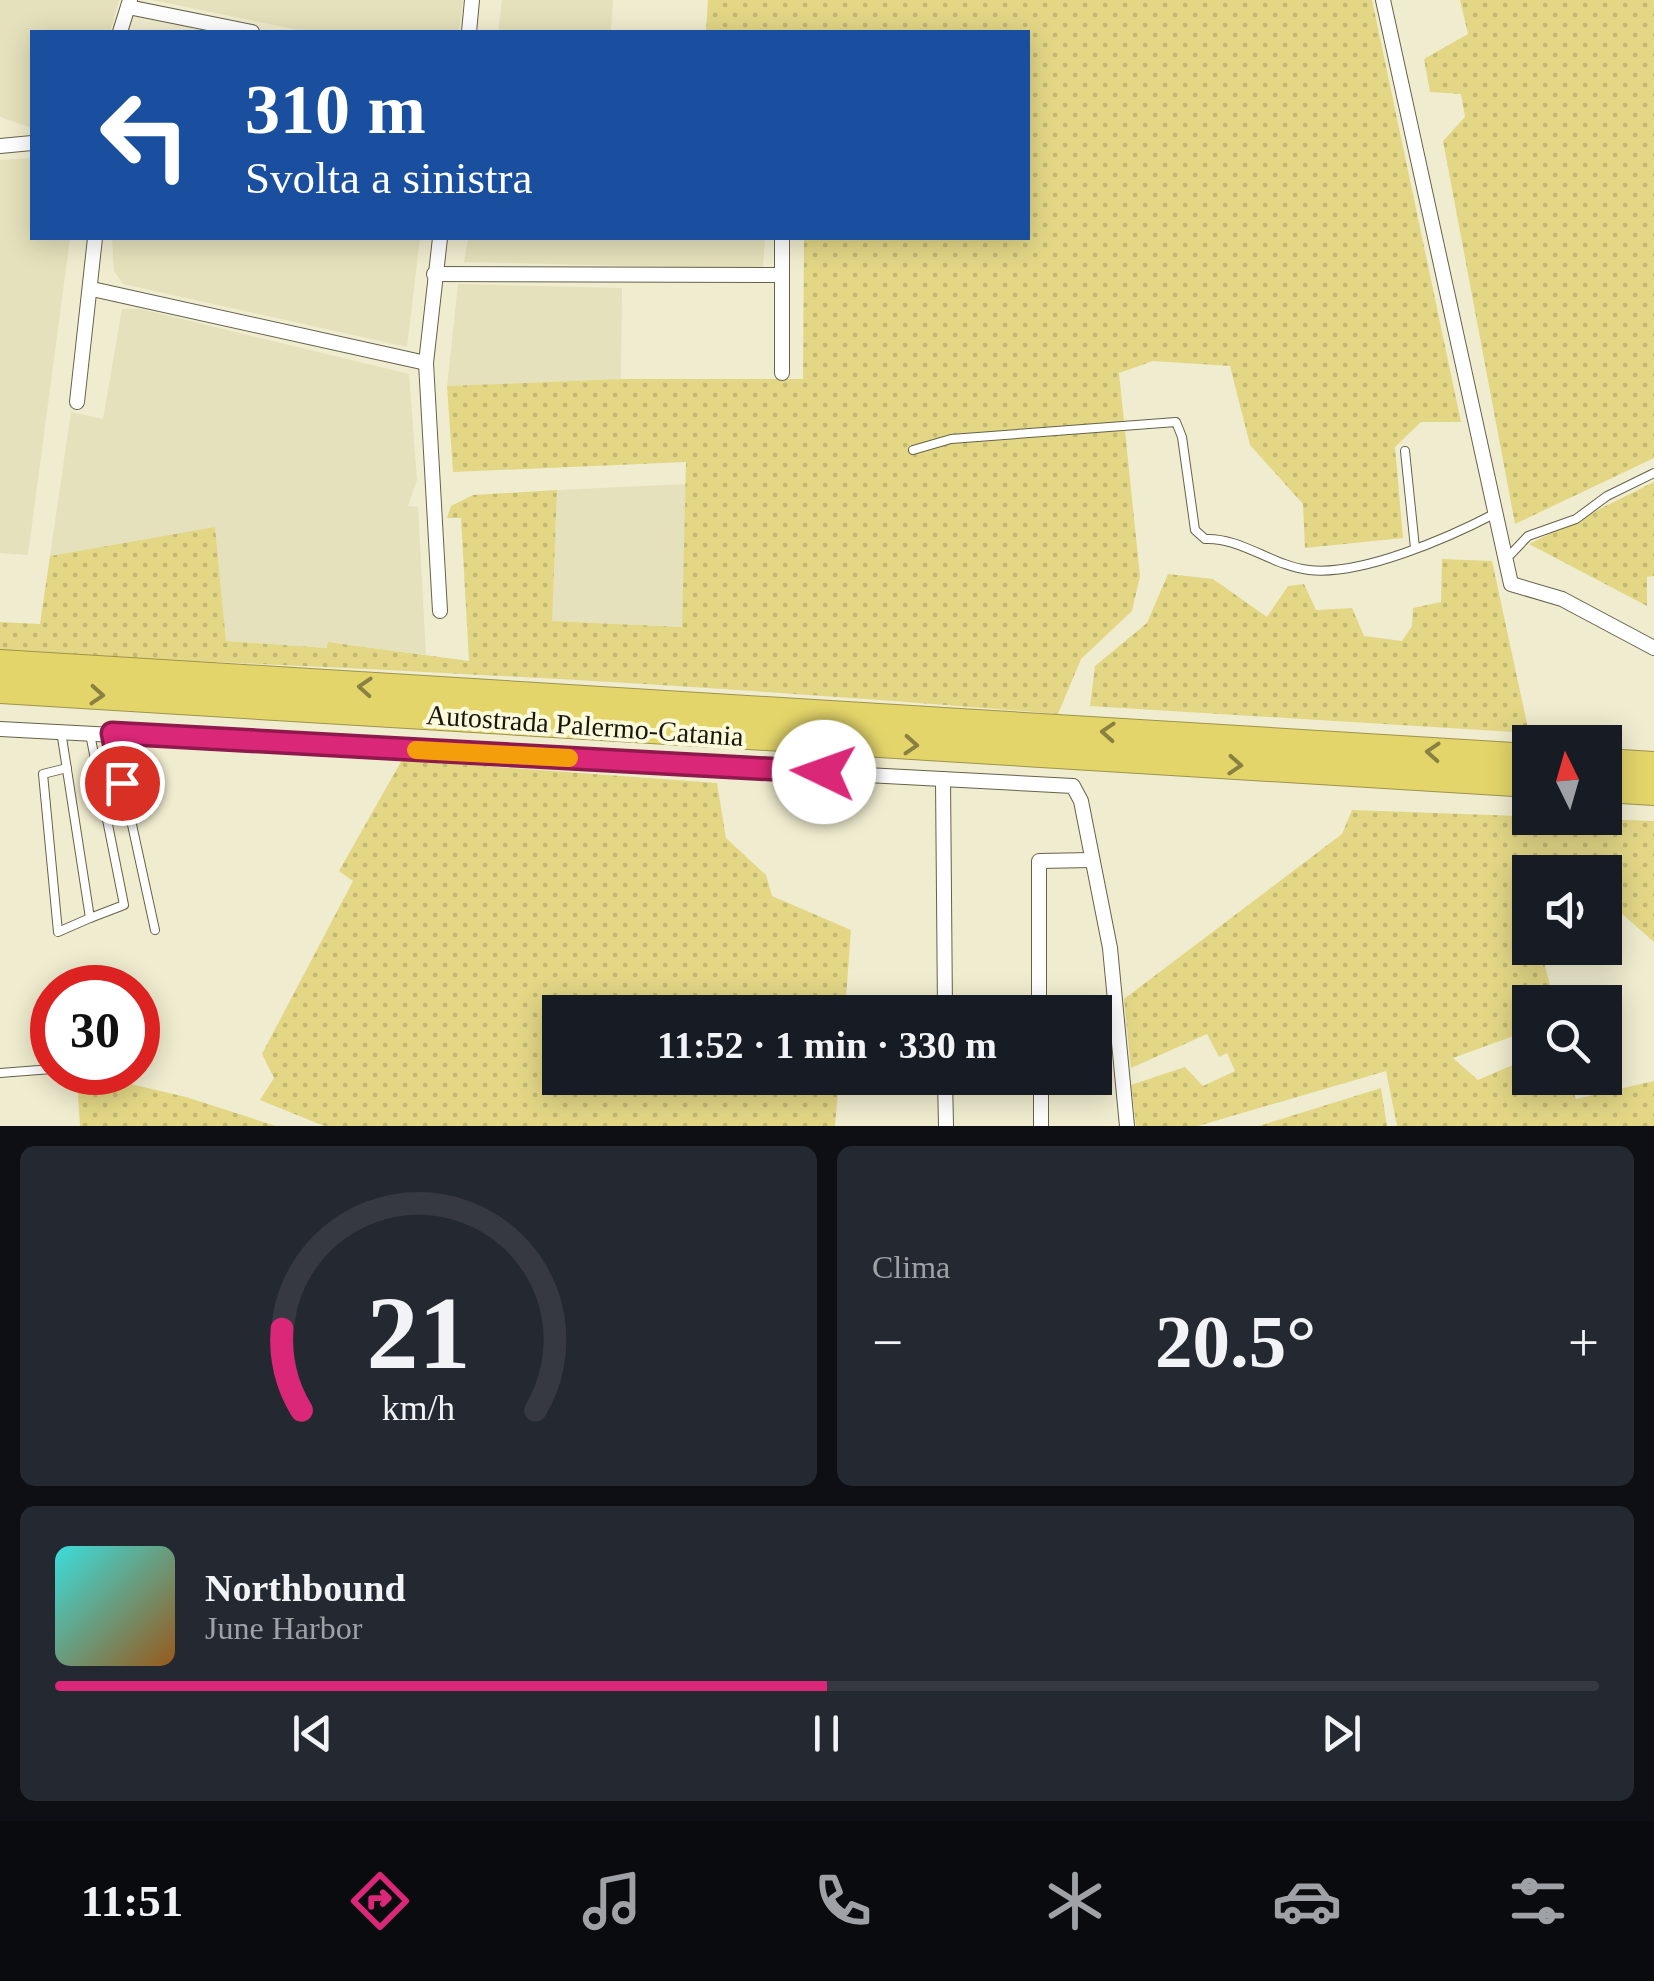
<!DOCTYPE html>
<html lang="it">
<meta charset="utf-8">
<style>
:root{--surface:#171b24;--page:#242831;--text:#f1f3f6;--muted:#9ea1a6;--line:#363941;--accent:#db2777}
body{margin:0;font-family:"Times New Roman",serif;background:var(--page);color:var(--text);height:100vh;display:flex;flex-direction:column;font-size:38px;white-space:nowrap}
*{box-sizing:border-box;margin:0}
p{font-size:32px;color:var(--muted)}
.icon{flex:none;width:55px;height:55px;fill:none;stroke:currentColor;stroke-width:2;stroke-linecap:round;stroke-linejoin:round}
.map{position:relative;height:1126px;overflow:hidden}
.drawer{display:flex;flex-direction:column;gap:20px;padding:20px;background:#0d0f14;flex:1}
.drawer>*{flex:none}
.banner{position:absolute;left:30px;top:30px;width:1000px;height:210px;border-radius:0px;box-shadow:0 5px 25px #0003;background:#1a4fa0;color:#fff;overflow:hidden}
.needle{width:65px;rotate:355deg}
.tools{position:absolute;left:1512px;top:725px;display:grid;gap:20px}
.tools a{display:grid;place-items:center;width:110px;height:110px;border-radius:0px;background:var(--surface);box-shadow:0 5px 25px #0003;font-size:50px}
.speed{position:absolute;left:30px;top:965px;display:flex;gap:20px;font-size:50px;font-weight:700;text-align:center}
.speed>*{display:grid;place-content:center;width:130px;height:130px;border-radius:50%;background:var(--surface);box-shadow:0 5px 25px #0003;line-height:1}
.speed .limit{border:15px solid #d22;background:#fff;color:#111}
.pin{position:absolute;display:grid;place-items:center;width:85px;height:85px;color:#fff;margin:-42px;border:5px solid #fff;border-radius:50%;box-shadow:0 2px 10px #0007}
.me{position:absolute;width:110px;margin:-55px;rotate:273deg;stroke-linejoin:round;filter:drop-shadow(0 0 8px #0008)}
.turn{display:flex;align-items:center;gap:35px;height:210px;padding:0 50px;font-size:45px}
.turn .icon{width:130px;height:130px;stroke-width:2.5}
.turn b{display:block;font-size:70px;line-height:85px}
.big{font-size:75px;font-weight:600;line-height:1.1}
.drawer .tile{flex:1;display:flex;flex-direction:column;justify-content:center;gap:15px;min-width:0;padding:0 35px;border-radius:15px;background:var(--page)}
.drawer .dial{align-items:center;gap:0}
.dial svg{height:260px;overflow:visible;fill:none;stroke:var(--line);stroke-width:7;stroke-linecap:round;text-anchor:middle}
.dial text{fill:var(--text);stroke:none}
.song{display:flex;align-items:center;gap:30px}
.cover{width:120px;height:120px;border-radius:15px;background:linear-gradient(135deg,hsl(180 70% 55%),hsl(30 70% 35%))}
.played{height:10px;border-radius:5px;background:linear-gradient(90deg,var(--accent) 50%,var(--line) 50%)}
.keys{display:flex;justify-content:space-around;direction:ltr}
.heat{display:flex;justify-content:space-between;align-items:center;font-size:55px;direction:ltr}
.drawer .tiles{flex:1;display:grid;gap:20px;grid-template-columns:1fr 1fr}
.tile:last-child{grid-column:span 2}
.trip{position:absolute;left:542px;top:995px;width:570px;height:100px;border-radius:0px;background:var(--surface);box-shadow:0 5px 25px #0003;font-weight:600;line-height:100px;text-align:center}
.dock{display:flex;height:160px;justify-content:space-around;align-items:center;background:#090b0e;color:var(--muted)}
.dock .icon{width:70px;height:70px}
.dock .current{color:var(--accent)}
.dock b{font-size:45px;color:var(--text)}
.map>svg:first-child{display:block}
.built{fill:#e5e1bc}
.grass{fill:url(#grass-dots)}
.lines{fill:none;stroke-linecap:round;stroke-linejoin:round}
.lane-casing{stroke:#666249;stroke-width:10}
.street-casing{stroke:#666249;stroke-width:16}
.highway-casing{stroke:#9d934a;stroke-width:30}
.lane{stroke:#fff;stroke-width:8}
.street{stroke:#fff;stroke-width:14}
.highway{stroke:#e4d56a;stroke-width:28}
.oneway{stroke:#898041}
.route-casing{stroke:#8e194d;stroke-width:25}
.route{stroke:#db2777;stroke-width:18}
.slow{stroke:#f59e0b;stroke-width:18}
.labels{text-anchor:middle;stroke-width:8;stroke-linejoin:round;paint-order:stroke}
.street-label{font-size:28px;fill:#19180e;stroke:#fdfadc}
</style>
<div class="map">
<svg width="1654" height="1126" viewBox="0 0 1654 1126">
<defs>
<pattern id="grass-dots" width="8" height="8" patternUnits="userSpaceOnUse" patternTransform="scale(2.5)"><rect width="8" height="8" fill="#e3d786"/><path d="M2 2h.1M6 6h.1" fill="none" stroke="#c2b872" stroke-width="1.8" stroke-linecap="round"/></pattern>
</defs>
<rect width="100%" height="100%" fill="#f0eccf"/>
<g class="built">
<path d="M0,0H119L110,32H32V128L0,117Z"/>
<path d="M152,0H463L459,32H308Z"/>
<path d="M502,0H613L611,32H498Z"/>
<path d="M32,158V238H70L28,555L0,553V160Z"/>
<path d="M112,238H420L407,347L123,284L114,271Z"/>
<path d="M468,238H765L763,269L464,262Z"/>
<path d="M458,284L622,288L621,379L447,386Z"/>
<path d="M122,309H141L409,374L417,480L408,506L418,507L426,655L329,642L328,648L226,641L215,528L50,556L71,412L103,419Z"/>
<path d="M686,484L683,627L551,621L557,490Z"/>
</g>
<g class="grass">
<path d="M708,0H1372L1461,422H1421L1395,447L1403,538L1305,548L1303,504L1250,445L1230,366L1153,361L1119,373L1140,576L1132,611L1081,659L1058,714C706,684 353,667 0,653V622L40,624L50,556L215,527L226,641L327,648L328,642L469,661L461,518H447L451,506L473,495L557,490L552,621L682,627L686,462L453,472L447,386L621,379H803L804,238H1028V32H706Z"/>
<path d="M1460,0H1654V458L1515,524L1443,141L1465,117L1461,94L1430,92L1424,59L1468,34Z"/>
<path d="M1654,482V576L1647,577V606L1529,544Z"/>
<path d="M1442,559L1492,561L1529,733L1090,706L1095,666L1147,623L1168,574L1213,579L1267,617L1288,586L1304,584L1316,610L1352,608L1364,636L1402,641L1412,626L1413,608L1441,602Z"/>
<path d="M402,760L717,783L726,838L766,875L772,896L851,930L845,1012H560V1078H839L835,1126H324L260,1100L274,1078L262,1054L353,881L339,871Z"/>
<path d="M1352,810L1654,821V942L1621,913L1605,920V872H1530V948H1540L1552,992L1543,1002H1530V1030L1453,1058L1478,1080L1522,1061L1530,1078H1568L1576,1099L1654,1081V1126H1397L1386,1071L1198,1126H1136L1131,1085L1185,1067L1203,1086L1235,1071L1227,1053L1219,1057L1207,1034L1131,1068L1124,999L1342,834Z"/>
<path d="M83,1073L186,1097L276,1126H80L77,1081Z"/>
<path d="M1381,1088L1387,1126H1259Z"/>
</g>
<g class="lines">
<defs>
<g id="lane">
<path d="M913,450L951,439L1176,422L1182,437L1195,530L1205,539C1240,537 1273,566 1309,570C1361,576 1448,538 1494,514"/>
<path d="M1405,451L1415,548"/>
<path d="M1511,554L1528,536L1576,519L1607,496L1654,473"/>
<path d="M61,731L90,918L124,905L90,734"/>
<path d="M112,733L155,930"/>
<path d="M67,768L43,774L58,932L90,918"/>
<path d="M0,1073L52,1069"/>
</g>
<g id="street">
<path d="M1383,0L1511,584L1562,599L1654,648"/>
<path d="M128,7L252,32"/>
<path d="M120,32L130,0"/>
<path d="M469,32L472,0"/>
<path d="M0,146L32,143"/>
<path d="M440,238L426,363L440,611"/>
<path d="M434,274L782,275"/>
<path d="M92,289L426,363"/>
<path d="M782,373V238"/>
<path d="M77,402L95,238"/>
<path d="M0,729L1073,786L1081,801L1110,948L1127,1126"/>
<path d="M943,779L945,1012"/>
<path d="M1039,1012V861L1092,860"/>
<path d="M945,1078L946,1126"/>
<path d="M1041,1078V1126"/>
</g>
<g id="highway">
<path d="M0,664L1530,758"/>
<path d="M0,689L1530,783"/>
<path d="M1605,763L1654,766"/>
<path d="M1605,788L1654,791"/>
</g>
</defs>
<use href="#lane" class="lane-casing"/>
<use href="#street" class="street-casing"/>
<use href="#highway" class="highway-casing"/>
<use href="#lane" class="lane"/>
<use href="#street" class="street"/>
<use href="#highway" class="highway"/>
</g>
<defs><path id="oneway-chevron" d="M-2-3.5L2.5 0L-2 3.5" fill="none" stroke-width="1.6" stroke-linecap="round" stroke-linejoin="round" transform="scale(2.5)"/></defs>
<g class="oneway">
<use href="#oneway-chevron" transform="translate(365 687) rotate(-176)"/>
<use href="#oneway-chevron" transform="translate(97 695) rotate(4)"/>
<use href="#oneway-chevron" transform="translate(1108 732) rotate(-176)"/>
<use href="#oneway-chevron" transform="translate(911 745) rotate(4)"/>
<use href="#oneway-chevron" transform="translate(1433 752) rotate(-176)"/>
<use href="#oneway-chevron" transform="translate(1235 765) rotate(4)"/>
</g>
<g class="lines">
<defs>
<path id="route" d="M122,783L112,733L824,772"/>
</defs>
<use href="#route" class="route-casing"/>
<use href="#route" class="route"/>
<path class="slow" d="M416,750L569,758"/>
</g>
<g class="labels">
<g class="street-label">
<text transform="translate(585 725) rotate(4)" y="10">Autostrada Palermo-Catania</text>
</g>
</g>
</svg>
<div class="tools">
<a><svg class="needle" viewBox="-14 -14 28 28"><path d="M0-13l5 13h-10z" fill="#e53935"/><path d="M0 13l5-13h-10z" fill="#9ea1a6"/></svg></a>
<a><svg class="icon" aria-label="sound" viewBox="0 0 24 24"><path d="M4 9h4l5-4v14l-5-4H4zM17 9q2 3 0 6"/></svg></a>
<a><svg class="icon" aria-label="search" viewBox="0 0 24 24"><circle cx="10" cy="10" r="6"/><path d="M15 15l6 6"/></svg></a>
</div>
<div class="speed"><div class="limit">30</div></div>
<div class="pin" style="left:122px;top:783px;background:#d93025"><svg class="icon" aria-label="arrive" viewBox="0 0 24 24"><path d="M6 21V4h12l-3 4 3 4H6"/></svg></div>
<svg class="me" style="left:824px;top:772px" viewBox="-20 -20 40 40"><circle r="19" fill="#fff"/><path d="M0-13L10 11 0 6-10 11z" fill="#db2777"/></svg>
<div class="trip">11:52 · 1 min · 330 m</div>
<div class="banner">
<div class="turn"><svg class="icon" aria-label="left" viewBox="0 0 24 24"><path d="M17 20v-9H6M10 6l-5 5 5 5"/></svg><div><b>310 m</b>Svolta a sinistra</div></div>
</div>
</div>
<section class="drawer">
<div class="tiles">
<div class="tile dial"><svg viewBox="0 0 100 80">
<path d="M14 69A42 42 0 1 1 86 69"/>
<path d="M14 69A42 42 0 0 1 8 44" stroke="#db2777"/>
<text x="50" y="56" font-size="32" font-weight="700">21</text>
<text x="50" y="72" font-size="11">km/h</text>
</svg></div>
<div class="tile"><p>Clima</p>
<div class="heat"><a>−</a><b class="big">20.5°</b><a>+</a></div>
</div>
<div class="tile">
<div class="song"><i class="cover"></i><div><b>Northbound</b><p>June Harbor</p></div></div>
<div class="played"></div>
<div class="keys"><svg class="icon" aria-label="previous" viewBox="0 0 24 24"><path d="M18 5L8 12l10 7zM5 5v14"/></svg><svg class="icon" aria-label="pause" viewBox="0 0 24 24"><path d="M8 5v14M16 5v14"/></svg><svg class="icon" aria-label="next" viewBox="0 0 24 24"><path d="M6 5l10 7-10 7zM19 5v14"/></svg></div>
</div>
</div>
</section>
<nav class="dock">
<b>11:51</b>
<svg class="icon current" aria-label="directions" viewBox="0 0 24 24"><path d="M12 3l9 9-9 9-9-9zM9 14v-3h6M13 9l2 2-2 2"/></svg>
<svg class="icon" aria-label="music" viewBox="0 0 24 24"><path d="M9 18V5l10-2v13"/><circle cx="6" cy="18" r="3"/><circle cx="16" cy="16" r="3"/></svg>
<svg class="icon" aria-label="phone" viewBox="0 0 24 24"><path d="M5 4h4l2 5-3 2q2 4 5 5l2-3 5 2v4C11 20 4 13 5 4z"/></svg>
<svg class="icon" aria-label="climate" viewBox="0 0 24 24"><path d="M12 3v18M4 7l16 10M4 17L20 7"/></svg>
<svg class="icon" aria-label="car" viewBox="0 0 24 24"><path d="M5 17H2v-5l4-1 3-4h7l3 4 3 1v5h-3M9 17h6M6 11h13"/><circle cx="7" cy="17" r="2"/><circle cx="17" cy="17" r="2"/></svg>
<svg class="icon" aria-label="filters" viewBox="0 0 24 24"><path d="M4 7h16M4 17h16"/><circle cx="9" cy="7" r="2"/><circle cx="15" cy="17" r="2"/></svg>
</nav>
